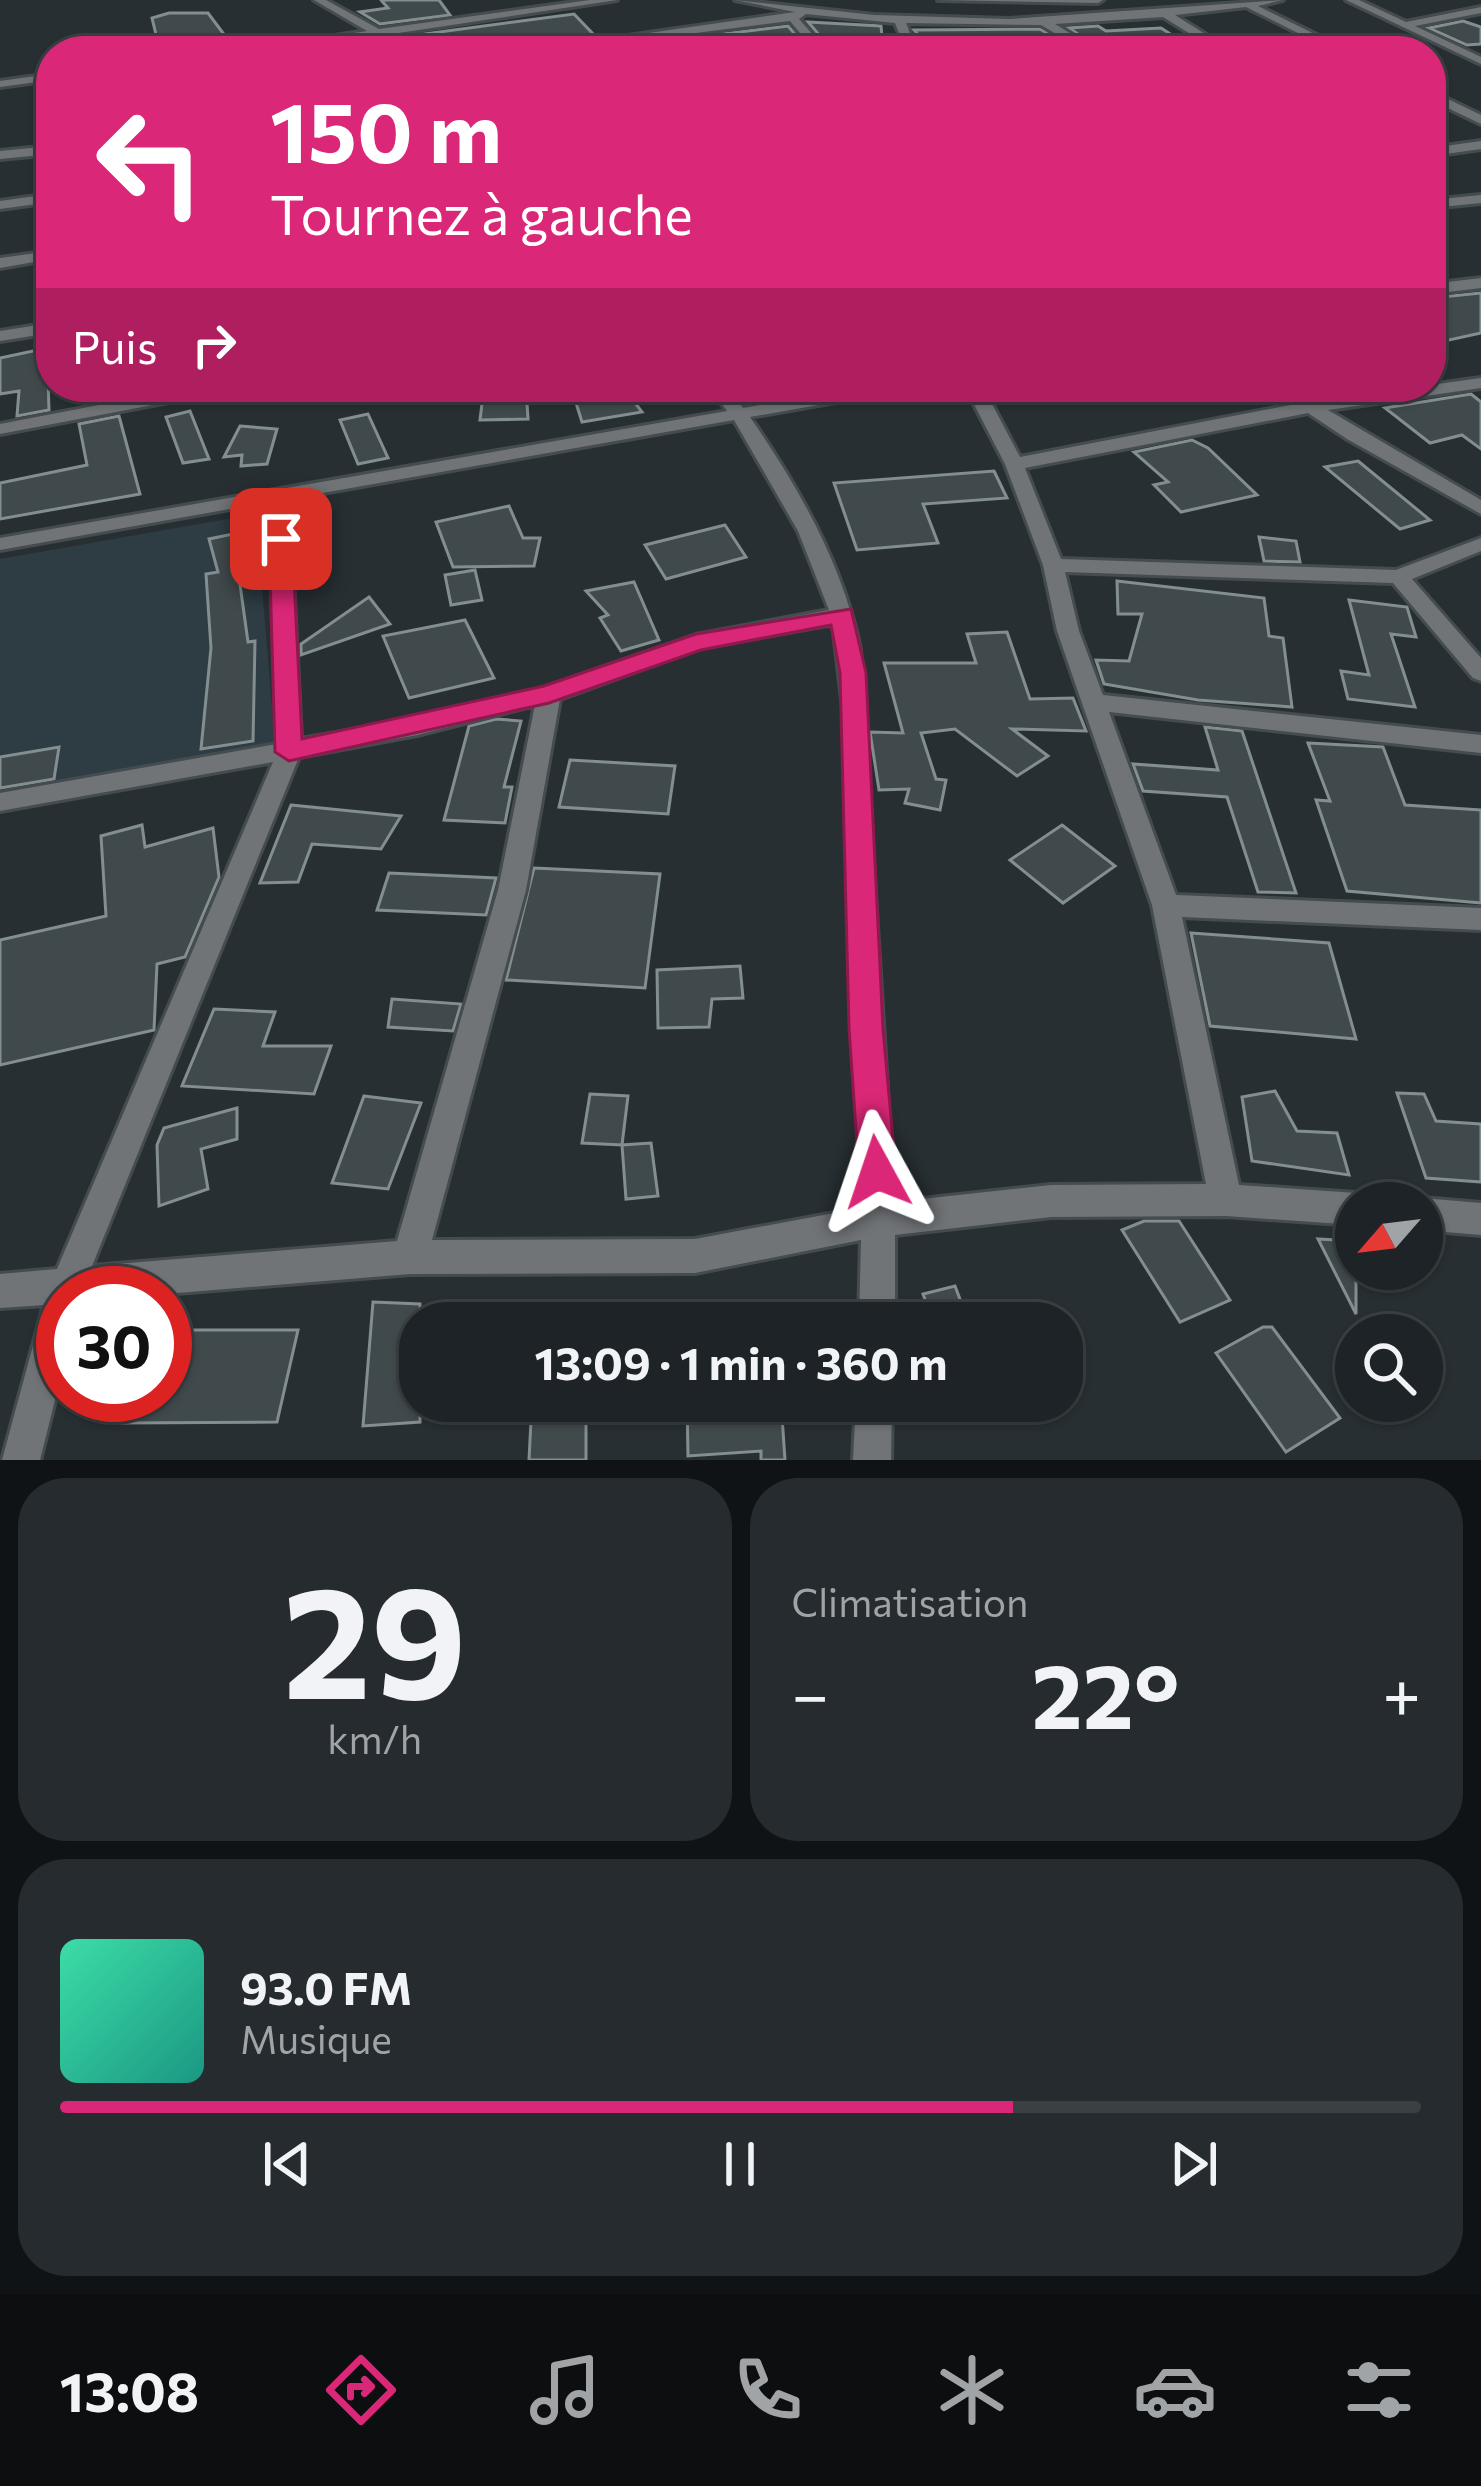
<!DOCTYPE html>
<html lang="fr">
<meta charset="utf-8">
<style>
:root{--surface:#1d2326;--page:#252b2e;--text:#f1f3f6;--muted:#a0a4a7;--line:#3b4043;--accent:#db2777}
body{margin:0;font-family:Commissioner,sans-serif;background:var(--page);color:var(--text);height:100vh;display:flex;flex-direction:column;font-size:45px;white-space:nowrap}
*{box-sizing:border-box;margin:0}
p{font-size:39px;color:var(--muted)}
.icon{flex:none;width:66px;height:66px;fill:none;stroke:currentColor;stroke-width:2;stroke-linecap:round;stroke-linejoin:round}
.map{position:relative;height:1460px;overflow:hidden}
.drawer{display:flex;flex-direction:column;gap:18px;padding:18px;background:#101315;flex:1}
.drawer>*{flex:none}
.guide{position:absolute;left:36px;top:36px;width:1410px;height:366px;border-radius:48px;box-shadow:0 3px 9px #0004,0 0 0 3px var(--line);background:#db2777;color:#fff;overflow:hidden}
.needle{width:78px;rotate:242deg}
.buttons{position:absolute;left:1335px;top:1182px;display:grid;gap:24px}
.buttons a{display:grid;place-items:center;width:108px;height:108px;border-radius:50%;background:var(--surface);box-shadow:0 3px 9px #0004,0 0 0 3px var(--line);font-size:60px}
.speed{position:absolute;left:36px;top:1266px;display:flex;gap:24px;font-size:60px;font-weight:700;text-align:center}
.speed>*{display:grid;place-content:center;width:156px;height:156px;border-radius:50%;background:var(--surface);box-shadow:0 3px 9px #0004,0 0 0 3px var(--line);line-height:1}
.speed .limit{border:18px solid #d22;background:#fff;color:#111}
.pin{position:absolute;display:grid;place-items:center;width:102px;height:102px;color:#fff;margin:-51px;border-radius:24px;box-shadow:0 6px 18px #0006}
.me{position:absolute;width:132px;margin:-66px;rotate:355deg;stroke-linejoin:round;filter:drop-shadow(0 0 9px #0008)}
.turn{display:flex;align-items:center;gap:42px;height:252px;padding:0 36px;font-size:54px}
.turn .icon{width:156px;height:156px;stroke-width:2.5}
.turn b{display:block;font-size:84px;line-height:102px}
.then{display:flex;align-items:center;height:114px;padding:0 36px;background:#0003;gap:24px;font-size:45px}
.big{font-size:90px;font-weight:700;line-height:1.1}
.drawer .widget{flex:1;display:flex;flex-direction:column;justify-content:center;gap:18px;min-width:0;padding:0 42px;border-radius:48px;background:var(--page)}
.drawer .dial{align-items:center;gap:0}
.dial b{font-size:156px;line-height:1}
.song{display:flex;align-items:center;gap:36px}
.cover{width:144px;height:144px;border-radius:18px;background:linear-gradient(135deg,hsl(160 70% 55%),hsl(170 70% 35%))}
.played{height:12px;border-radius:6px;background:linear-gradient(90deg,var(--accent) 70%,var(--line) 70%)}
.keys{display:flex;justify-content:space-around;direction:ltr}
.heat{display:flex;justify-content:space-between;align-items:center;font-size:66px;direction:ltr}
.drawer .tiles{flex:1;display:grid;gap:18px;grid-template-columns:1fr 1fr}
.widget:last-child{grid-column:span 2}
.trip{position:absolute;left:399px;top:1302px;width:684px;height:120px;border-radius:48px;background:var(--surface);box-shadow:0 3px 9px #0004,0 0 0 3px var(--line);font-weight:700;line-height:120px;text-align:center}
.tabs{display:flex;height:192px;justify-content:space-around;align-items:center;background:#0c0e0f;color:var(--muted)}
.tabs .icon{width:84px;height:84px}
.tabs .on{color:var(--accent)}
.tabs b{font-size:54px;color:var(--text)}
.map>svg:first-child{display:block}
.built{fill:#2e3c44}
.building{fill:#40494c;stroke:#838e90;stroke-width:3}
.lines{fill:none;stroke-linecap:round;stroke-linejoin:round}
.minor-casing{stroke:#444c4f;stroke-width:6}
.minor{fill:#717477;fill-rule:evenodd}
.route{fill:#db2777;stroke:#8e194d;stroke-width:3}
</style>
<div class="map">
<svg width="1481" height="1460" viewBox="0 0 1481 1460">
<rect width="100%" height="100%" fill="#272f33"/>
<path class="built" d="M256,514L275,743L0,805V559Z"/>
<g class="building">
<path d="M381,0H439L450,15L380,24L360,12L388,8Z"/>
<path d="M169,13H208L232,45L160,51L152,18Z"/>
<path d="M574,14L595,36L496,50L493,46L439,51L409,36Z"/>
<path d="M1463,21L1481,27V44L1467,45L1429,28Z"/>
<path d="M808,22L881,26L882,37L827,44Z"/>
<path d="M788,26L806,47L705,51L690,38Z"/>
<path d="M1098,26L1106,31L1161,28L1197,51H1103L1069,28Z"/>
<path d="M1040,29L1076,51H933L914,30Z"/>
<path d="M1481,293V333L1431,344V298Z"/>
<path d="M47,348L49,410L17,416L19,391L0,394V358Z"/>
<path d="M484,387H526L528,419L480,420Z"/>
<path d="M571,387H623L642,412L582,422Z"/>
<path d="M1471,394L1481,402V449L1462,435L1430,443L1385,408Z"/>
<path d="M190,411L209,459L183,463L166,417Z"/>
<path d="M368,414L388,458L358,464L340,420Z"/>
<path d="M119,416L140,494L0,519V483L87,465L79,424Z"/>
<path d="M240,426L277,429L267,464L241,466L242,455L224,457Z"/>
<path d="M1192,440L1208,448L1257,495L1181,512L1154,485L1168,482L1134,452Z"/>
<path d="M1358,461L1430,520L1400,529L1325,467Z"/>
<path d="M994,471L1007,498L923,504L938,543L857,550L834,483Z"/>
<path d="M509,506L523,538H540L534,566L453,567L436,522Z"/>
<path d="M725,525L746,557L666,579L645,545Z"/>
<path d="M233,534L248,642L255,641L253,741L201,749L211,648L206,574L218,572L209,539Z"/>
<path d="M1259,537L1296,541L1300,562L1264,561Z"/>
<path d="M475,570L482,600L451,605L445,575Z"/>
<path d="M1117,581L1264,598L1269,636L1283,638L1292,707L1198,700L1104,684L1096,660L1129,661L1142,614H1118Z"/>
<path d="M634,582L659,640L621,651L600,618L608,615L586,591Z"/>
<path d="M369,597L390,624L301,655V644Z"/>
<path d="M1349,600L1407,607L1416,637L1391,634L1415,707L1348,699L1341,671L1369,675Z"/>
<path d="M465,620L494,678L409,698L383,636Z"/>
<path d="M1007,632L1030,699L1073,698L1086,731L1012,729L1048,756L1017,776L955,729L921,733L936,779L946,780L940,810L905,803L909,789L879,790L870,732L903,733L884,663H976L967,634Z"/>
<path d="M496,719L521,721L504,787H512L505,823L444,820L469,726Z"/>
<path d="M1205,727L1242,731L1296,893L1258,892L1227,797L1143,791L1133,764L1218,770Z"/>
<path d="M1308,743L1383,747L1405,805L1481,810V903L1347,891L1316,800L1330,801Z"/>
<path d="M59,747L54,779L0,788V757Z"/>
<path d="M570,760L675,766L668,814L559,807Z"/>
<path d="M291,805L401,816L381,849L312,844L298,882L260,883Z"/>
<path d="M142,825L145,847L213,828L219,877L185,957L157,964L154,1030L0,1065V940L106,916L101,836Z"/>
<path d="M1062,825L1115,866L1063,903L1010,860Z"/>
<path d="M534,868L660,874L645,988L506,980Z"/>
<path d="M389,873L496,878L486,915L377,910Z"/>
<path d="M1191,933L1329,943L1356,1039L1210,1026Z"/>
<path d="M740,966L743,998L712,999L709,1027L658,1028L657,970Z"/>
<path d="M392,999L461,1004L453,1031L388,1027Z"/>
<path d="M214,1009L275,1012L263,1046H331L314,1094L182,1086Z"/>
<path d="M1275,1091L1297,1131L1337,1133L1349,1175L1252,1161L1242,1097Z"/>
<path d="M1397,1093L1424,1094L1436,1121L1481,1124V1182L1426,1178Z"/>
<path d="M590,1094L628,1096L622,1145L582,1143Z"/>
<path d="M364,1096L421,1103L388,1189L332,1183Z"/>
<path d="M237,1108V1139L201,1149L208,1189L159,1206L157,1145L164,1128Z"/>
<path d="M651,1143L658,1196L626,1199L622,1145Z"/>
<path d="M1144,1221H1179L1230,1300L1180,1322L1122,1230Z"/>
<path d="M1318,1239L1356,1241V1314Z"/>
<path d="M955,1286L969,1323H934L923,1294Z"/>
<path d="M373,1302L420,1304V1422L363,1426Z"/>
<path d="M1263,1327H1272L1340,1418L1286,1452L1216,1353Z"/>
<path d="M165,1330H298L277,1422L122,1423L131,1395H165Z"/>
<path d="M532,1401H586V1460H529Z"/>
<path d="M687,1401H749L750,1418L782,1416L785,1460H761V1451L688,1456Z"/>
</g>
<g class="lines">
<defs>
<g id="minor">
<path d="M314,0H326L379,29L590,0H617L392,34L435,51C412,51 392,35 370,37C326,40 283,51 237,51L367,31Z"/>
<path d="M735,0L874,15L1009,19L1283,0L1258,6L1349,51H1334L1246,7L1175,15L1232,51H1218L1163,17L1055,24L1099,51H1085L1041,25L906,23L911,36L929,51C909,51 901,40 895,23L806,14L799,19L827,51H815L790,21L555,51H523L795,12Z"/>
<path d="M938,0H1103L1098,3Z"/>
<path d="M1346,0H1359L1406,22L1481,7V13L1415,26L1481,57V64Z"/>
<path d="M51,74V80L0,87V81Z"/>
<path d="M1431,91L1481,115V124L1431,100Z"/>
<path d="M1481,141V149L1431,156V148Z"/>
<path d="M51,146V154L0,159V151Z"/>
<path d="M51,194V202L0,209V201Z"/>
<path d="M1481,195V203L1431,208V200Z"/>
<path d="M51,251V259L0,268V258Z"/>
<path d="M1481,278V288L1431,294V284Z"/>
<path d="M51,323V333L0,341V331Z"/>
<path d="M1481,378V388L1328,410L1481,500V514L1347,439L1308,413L1025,468L1061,559L1396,570L1481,538V551L1412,579L1481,658V681L1473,678L1393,583L1065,572L1079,631L1103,695L1481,735V753L1109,712L1176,895L1481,908V930L1182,917L1239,1185L1356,1193L1370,1203H1356V1225L1226,1216L1051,1217L895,1235V1323H859L861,1240L695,1273L410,1274L165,1294L63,1293V1368L40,1460H2L44,1305L0,1308V1274L57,1269L273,762L0,811V793L277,744L269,502L0,550V538L727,411L709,387H727L743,408L862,387H901L892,392L750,417C799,488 843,565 860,649L894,1202L1051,1185L1206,1184L1152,905L1057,631L1043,565L1005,464L965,387H983L1020,457L1296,404L1273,387H1294L1315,401ZM734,420L798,531L829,610L696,635L543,688L417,719L301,739L289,499ZM833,624L843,708L861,1208L695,1239L432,1240L526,890L560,699L700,648ZM535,705L498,890L397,1241L92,1266L299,757L417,735Z"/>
<path d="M193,387H230L221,392L0,434V424Z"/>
<path d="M1422,1198L1481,1203V1235L1422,1230V1203H1410Z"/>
<path d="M856,1401H892L891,1460H853Z"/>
</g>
</defs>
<use href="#minor" class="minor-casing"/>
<use href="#minor" class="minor"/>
</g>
<path class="route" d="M281,532L292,539L302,739L544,686L696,634L851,609L866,673L883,1029L896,1172L890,1185L877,1190L864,1185L859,1172L849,1029L840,673L831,625L701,650L549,703L289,761L275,752L269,539Z"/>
</svg>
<div class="buttons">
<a><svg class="needle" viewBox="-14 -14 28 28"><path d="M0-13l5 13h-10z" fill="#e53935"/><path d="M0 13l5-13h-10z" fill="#a0a4a7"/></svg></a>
<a><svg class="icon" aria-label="search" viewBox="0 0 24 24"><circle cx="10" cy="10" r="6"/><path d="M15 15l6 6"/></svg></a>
</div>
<div class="speed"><div class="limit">30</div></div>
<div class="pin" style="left:281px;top:539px;background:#d93025"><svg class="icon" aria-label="arrive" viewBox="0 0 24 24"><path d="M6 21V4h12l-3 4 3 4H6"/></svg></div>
<svg class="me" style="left:877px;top:1172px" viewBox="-20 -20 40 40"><path d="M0-17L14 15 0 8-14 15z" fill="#db2777" stroke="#fff" stroke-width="4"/></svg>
<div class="trip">13:09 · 1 min · 360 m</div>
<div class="guide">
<div class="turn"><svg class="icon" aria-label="left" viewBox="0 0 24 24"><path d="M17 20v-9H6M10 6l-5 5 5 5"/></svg><div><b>150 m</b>Tournez à gauche</div></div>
<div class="then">Puis<svg class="icon" aria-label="right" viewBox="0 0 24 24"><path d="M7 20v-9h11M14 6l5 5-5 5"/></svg></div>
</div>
</div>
<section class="drawer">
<div class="tiles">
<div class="widget dial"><b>29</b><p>km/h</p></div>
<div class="widget"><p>Climatisation</p>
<div class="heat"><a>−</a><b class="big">22°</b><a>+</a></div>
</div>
<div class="widget">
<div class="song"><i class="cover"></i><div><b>93.0 FM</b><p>Musique</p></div></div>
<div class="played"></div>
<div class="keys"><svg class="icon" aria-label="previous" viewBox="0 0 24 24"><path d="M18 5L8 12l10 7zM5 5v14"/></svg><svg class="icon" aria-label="pause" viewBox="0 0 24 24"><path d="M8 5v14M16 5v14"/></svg><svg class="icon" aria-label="next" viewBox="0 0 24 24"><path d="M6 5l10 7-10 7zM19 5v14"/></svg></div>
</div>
</div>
</section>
<nav class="tabs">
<b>13:08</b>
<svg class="icon on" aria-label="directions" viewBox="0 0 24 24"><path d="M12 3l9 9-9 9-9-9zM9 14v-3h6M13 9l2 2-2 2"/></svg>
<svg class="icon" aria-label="music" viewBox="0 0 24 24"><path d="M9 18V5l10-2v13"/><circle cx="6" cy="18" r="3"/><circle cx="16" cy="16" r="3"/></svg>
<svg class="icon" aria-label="phone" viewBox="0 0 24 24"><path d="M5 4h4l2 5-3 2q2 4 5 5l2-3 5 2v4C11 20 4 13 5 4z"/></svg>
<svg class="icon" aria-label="climate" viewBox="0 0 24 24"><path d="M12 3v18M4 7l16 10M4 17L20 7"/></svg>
<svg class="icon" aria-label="car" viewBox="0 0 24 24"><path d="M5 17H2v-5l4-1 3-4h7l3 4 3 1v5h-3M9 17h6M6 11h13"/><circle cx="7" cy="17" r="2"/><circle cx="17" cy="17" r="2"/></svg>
<svg class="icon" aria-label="filters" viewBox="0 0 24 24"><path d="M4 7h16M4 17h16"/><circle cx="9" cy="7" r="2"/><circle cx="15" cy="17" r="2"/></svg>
</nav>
